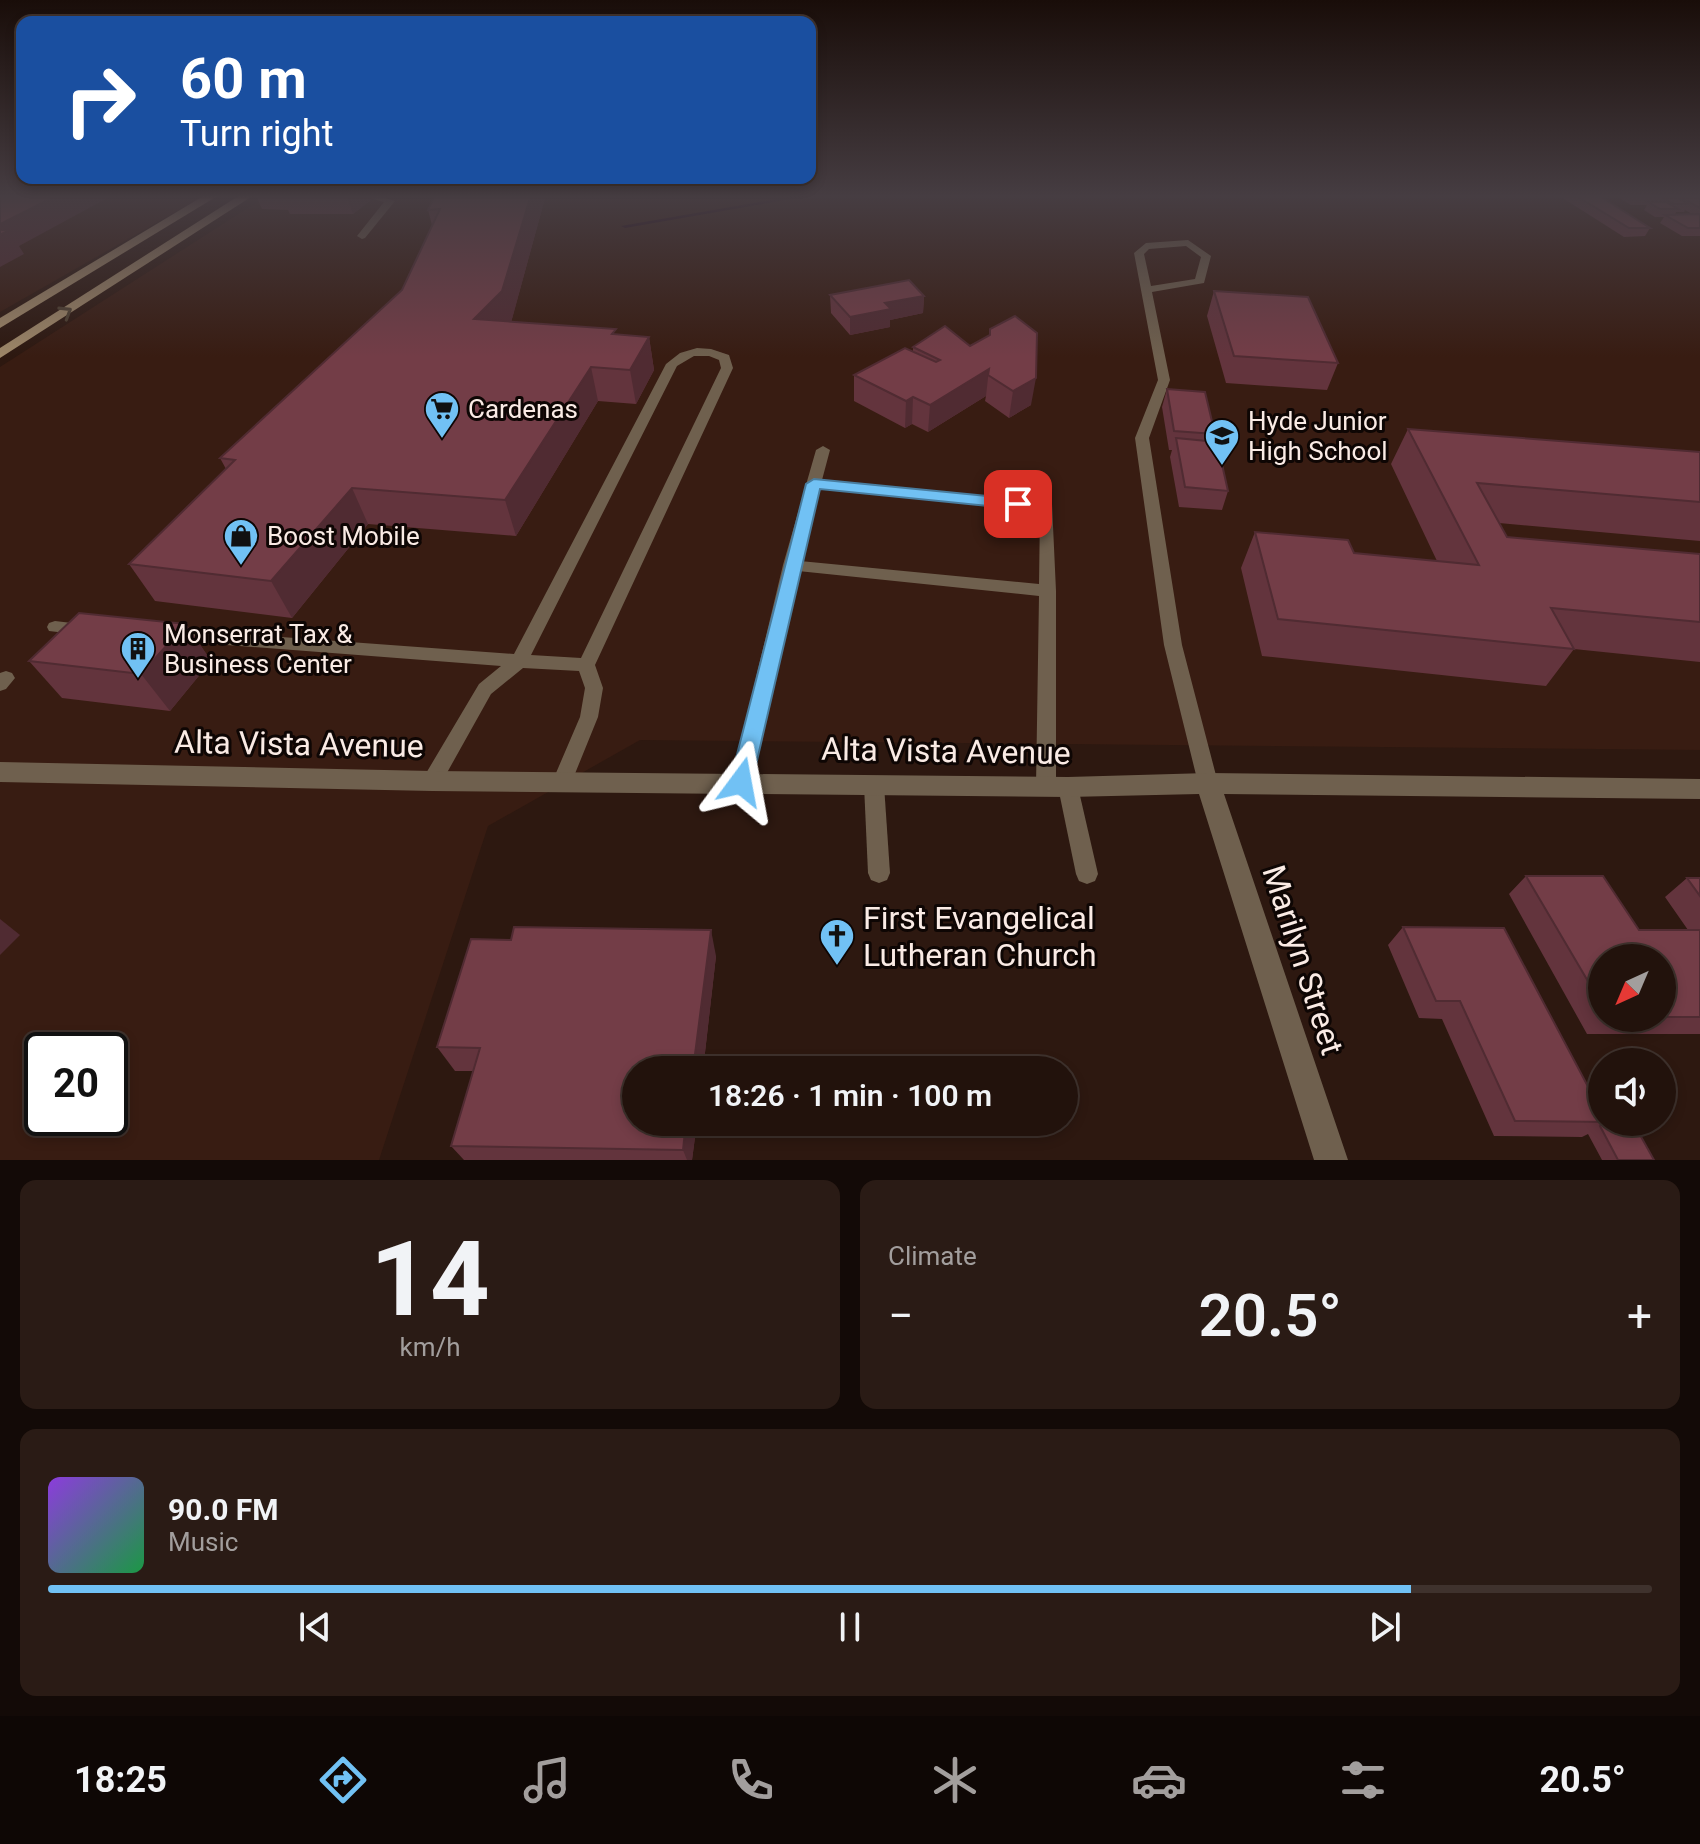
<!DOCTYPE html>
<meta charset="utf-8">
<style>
:root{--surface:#22120c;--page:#2a1b15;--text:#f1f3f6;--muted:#a29e9d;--line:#3f322d;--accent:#71c1f4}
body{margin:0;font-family:Roboto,sans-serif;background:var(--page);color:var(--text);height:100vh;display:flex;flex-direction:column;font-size:30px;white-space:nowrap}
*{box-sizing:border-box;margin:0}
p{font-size:26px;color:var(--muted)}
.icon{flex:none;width:44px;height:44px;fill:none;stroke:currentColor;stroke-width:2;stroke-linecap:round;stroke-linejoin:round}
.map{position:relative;height:1160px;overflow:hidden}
.panel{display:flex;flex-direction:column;gap:20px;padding:20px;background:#130a07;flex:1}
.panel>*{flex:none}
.hud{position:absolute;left:16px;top:16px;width:800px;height:168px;border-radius:16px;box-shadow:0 4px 12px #0003,0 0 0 2px var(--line);background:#1a4fa0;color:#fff;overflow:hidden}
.needle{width:52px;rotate:224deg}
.controls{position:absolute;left:1588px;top:944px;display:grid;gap:16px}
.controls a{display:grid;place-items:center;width:88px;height:88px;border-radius:50%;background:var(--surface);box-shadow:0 4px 12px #0003,0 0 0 2px var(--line);font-size:40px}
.speed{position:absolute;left:24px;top:1032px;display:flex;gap:16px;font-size:40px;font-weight:700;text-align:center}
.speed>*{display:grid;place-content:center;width:104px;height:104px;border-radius:50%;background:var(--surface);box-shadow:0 4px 12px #0003,0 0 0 2px var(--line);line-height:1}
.speed .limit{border:4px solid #111;border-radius:12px;background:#fff;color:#111}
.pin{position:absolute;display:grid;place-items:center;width:68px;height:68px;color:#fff;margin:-34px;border-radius:16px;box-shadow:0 4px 12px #0006}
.me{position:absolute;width:88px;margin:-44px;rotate:13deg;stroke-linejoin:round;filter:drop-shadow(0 0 6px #0008)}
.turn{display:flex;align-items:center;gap:28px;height:168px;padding:0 32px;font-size:36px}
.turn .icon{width:104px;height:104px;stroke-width:2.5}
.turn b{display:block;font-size:56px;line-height:68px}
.big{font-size:60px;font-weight:600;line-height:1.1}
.panel .widget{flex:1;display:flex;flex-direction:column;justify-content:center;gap:12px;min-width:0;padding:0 28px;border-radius:16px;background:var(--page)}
.panel .dial{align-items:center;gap:0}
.dial b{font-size:104px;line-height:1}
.song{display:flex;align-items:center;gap:24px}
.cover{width:96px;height:96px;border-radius:12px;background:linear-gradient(135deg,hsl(270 70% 55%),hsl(140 70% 35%))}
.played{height:8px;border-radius:4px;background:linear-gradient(90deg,var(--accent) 85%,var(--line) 85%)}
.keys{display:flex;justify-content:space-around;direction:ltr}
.heat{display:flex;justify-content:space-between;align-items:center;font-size:44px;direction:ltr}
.panel .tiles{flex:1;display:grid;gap:20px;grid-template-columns:1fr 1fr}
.widget:last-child{grid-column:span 2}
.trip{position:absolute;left:622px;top:1056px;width:456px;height:80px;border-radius:40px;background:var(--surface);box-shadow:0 4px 12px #0003,0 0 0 2px var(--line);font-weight:600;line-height:80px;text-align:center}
.menu{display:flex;height:128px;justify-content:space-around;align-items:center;background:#0e0705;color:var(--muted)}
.menu .icon{width:56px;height:56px}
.menu .current{color:var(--accent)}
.menu b{font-size:36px;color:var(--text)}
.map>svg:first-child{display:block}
.built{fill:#381c12;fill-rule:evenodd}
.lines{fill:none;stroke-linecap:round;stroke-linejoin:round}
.stream{fill:#1b0015;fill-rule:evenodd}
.service{fill:#6f604e;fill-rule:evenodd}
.minor{fill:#6f604e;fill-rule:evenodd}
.secondary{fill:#9d8668;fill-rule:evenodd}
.wall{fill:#63343d;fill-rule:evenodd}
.shaded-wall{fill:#502b32}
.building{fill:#733d47;stroke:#502b32;stroke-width:2}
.oneway{stroke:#4e4031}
.route{fill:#71c1f4;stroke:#497d9f;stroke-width:2}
.labels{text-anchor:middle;stroke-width:6;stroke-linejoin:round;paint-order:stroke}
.poi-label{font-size:26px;fill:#faebe5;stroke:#0e0604;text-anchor:start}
.near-street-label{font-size:32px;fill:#faebe5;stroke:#0e0604}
.near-poi-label{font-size:32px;fill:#faebe5;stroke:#0e0604;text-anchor:start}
</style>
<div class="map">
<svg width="1700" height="1160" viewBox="0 0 1700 1160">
<rect width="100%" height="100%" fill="#2d1810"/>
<g class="built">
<path d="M0,195H205L0,312Z"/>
<path d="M268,195H1700V750L640,740L488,826L379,1160H0V367ZM42,1050H110V1118H42Z"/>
</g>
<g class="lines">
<path class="stream" d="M800,195H814L625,228L621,226Z"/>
<g class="service">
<path d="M359,195H375L395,201L365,238L362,239L357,236L384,202Z"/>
<path d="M1188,240L1211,256L1204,283L1152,292L1170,380L1149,438L1182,645L1218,783L1215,789L1208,791L1201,789L1198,783L1164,645L1135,438L1158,380L1134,253L1146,243ZM1186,246L1201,257L1195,279L1151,286L1144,254L1149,249Z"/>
<path d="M697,348L711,349L729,355L733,368L595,665L603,688L598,717L570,786L563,788L556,786L553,780L580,717L585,688L579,671L523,668L491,694L439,787L432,789L425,787L422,781L425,775L479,684L501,666L174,641L168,639L165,635L168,631L174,629L514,654L666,364L680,353ZM694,356H709L719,360L721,368L581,658L531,655L677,366Z"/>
<path d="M823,446L830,450L822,480L1052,504L1056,591V786L1053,792L1046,794L1039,792L1036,786L1039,596L798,571L751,782L748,788L741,790L734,788L731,782L783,565L816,450ZM819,489L1040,511L1039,584L800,561Z"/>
<path d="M55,621L89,625L91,629L89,633L83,635L49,631L47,627L49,623Z"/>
<path d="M6,671L12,673L15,678L6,689L0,691V673Z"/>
<path d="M874,777L881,779L884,785L890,873L887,880L879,883L871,880L868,873L864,785L867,779Z"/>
<path d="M1068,779L1075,781L1078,787L1098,874L1095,881L1087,884L1079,881L1076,874L1058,787L1061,781Z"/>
</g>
<path class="minor" d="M0,762L432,771L1068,777L1208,773L1700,779V799L1224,794L1348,1160H1314L1199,794L1068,797L432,791L0,782Z"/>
<g class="secondary">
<path d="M205,195H219L0,328V318Z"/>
<path d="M240,195H254L0,358V348Z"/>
</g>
</g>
<g class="wall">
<path d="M256,195H370L372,199L353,214H290L288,210L262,209Z"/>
<path d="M435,195H544L545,198L511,322L617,335L649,337L654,370L636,404L598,401L516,536L368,524L292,618L155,601L129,564L226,469L220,458L402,290L432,225L428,210Z"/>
<path d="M1558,195H1598L1650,228L1645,236L1624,237Z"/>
<path d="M1614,195H1700V236H1682L1660,223L1664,217H1655L1644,210L1647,205H1631ZM1685,210L1692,214L1675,215L1676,212H1684Z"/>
<path d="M1214,291L1338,363L1327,390L1226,383L1207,316Z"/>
<path d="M830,295L924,296L923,313L890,320V327L850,335L831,313Z"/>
<path d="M945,326L1031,405L1009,418L985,401L986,396L928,432L912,424L905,428L854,401V375L913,351V347Z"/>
<path d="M1167,389L1215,434L1213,441L1228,491L1222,510L1179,507L1170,457L1172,450H1169L1162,407Z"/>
<path d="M1408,429L1700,452V541L1499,523L1507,537L1700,554V662L1574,649L1546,686L1262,656L1241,568L1255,532L1354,553L1437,561L1391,464Z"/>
<path d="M186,624L211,661L170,711L62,698L29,661Z"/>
<path d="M1526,876L1639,930H1688L1665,897L1687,878H1700V1034H1587L1509,894ZM1602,958H1662V1018H1602Z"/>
<path d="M1403,927L1607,1122L1603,1124L1654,1160H1602L1588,1134L1582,1137L1494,1136L1442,1019L1419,1018L1388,945Z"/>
<path d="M511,940L716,956L703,1070H636V1122H697L692,1160H464L451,1146L473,1071H455L437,1047Z"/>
</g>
<g class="shaded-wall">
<path d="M58,195H113L19,246L24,254L0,267V224Z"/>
<path d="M346,195H370L372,199L353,214Z"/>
<path d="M531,195H544L545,198L511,323L474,319Z"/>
<path d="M924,296L923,313L890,320V327L850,335V317L885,303Z"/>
<path d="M649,337L654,370L636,404L630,370Z"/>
<path d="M591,367L598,401L516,536L505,500Z"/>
<path d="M989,369L986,396L928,432L930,405Z"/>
<path d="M1036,378L1031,405L1009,418L1013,391Z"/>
<path d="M913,397L912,424L905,428L906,401Z"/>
<path d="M352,488L368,524L292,618L271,581Z"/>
<path d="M186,624L211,661L170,711L141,674Z"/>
<path d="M0,919L20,935L0,955Z"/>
<path d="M711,930L716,956L703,1070H693Z"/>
<path d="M686,1122H697L692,1160H687L683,1150Z"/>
</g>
<g class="building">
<path d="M0,195H58L0,224Z"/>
<path d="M435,195H531L502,291L474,319L616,329L612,334L649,337L630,370L591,367L505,500L352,488L271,581L129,564L235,460L220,458L402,290L440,209L428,210Z"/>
<path d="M1575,195H1598L1650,228H1629Z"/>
<path d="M1632,195H1673L1675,196L1636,197Z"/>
<path d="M1663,198H1678L1689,204H1674Z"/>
<path d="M1682,198H1700V208Z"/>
<path d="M1648,202H1666L1678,209H1660Z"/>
<path d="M1700,214V228H1688L1665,215Z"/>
<path d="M0,230H9L0,235Z"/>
<path d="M909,280L924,296L885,303L891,309L850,317L830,295Z"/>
<path d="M1214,291L1308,297L1338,363L1234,356Z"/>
<path d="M1015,316L1037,333L1036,378L1013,391L988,375L989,369L930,405L913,397L906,401L854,375L905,348L936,362L940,360L913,347L945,326L970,346L990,335V329Z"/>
<path d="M1167,389L1205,392L1215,434L1174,431Z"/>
<path d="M1408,429L1700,452V502L1477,483L1507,537L1700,554V622L1551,608L1574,649L1278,619L1255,532L1348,540L1354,553L1479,565Z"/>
<path d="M1176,438L1217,442L1228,491L1185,487Z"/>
<path d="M79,613L186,624L141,674L29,661Z"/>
<path d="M1526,876H1603L1639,930H1700V1017H1662V958H1602V1005Z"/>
<path d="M1687,878H1700V896Z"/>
<path d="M514,927L711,930L693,1070H636V1122H686L683,1150L451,1146L480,1048L437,1047L471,939L511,940Z"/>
<path d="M1403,927L1504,928L1602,1113V1122H1607L1515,1121L1460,1001H1436Z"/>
<path d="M1603,1124H1634L1654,1160H1618L1600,1126Z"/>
</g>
<defs><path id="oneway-chevron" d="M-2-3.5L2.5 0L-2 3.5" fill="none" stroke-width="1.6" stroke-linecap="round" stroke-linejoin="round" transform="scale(2)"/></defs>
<use class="oneway" href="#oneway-chevron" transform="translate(66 312) rotate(-32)"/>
<linearGradient id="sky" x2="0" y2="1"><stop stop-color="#190d09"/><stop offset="0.55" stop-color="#463d42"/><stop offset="1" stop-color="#463d42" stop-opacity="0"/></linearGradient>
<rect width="1700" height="357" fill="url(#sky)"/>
<path class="route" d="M814,479L1018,499L1026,504L1018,509L820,489L752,782L749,788H733L730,782L806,484Z"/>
<defs>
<symbol id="supermarket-pin" viewBox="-11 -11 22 30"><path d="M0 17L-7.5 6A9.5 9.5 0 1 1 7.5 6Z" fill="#71c1f4" stroke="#0e0604"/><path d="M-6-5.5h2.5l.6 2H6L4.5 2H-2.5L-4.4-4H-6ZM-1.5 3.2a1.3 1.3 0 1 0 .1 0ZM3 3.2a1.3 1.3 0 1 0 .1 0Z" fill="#111"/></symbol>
<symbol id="school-pin" viewBox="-11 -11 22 30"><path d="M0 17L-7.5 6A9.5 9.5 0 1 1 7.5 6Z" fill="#71c1f4" stroke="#0e0604"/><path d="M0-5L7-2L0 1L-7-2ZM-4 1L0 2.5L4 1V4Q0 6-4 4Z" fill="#111"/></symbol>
<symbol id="shop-pin" viewBox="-11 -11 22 30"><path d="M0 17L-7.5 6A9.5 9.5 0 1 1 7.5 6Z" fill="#71c1f4" stroke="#0e0604"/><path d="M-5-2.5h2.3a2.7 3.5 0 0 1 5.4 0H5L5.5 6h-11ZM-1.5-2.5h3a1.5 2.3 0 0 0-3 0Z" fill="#111"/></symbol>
<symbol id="building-pin" viewBox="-11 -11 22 30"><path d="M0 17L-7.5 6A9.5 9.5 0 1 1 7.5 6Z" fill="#71c1f4" stroke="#0e0604"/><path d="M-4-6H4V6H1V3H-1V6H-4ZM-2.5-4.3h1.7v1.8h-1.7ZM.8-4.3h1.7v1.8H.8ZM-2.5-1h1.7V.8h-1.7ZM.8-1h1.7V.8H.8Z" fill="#111"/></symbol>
<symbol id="church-pin" viewBox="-11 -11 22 30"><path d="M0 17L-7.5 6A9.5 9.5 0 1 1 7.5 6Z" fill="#71c1f4" stroke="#0e0604"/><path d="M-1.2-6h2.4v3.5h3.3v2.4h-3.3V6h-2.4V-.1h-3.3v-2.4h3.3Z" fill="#111"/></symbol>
</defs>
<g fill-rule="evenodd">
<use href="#supermarket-pin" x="422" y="389" width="40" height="54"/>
<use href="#school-pin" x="1202" y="416" width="40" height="54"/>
<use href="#shop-pin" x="221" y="516" width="40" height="54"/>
<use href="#building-pin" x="118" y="629" width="40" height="54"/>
<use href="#church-pin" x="817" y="916" width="40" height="54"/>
</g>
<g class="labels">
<g class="poi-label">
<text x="468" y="418">Cardenas</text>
<text x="1248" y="430">Hyde Junior<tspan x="1248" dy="30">High School</tspan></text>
<text x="267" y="545">Boost Mobile</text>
<text x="164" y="643">Monserrat Tax &amp;<tspan x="164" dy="30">Business Center</tspan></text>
</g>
<g class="near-street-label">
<text transform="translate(299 744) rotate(1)" y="11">Alta Vista Avenue</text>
<text transform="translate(946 751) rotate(1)" y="11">Alta Vista Avenue</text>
<text transform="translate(1303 960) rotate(72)" y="11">Marilyn Street</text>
</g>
<g class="near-poi-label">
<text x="863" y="929">First Evangelical<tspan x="863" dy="37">Lutheran Church</tspan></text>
</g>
</g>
</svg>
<div class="controls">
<a><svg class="needle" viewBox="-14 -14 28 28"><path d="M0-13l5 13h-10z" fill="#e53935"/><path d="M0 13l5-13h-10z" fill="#a29e9d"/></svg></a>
<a><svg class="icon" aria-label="sound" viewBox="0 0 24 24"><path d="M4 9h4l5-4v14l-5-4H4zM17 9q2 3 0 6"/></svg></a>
</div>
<div class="speed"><div class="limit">20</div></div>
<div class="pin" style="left:1018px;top:504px;background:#d93025"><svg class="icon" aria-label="arrive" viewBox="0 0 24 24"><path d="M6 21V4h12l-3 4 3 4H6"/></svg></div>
<svg class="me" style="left:741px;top:782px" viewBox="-20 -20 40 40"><path d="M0-17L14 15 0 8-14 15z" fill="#71c1f4" stroke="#fff" stroke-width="4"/></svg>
<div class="trip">18:26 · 1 min · 100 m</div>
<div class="hud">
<div class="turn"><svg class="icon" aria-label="right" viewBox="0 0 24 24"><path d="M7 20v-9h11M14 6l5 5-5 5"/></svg><div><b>60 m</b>Turn right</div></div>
</div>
</div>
<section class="panel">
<div class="tiles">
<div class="widget dial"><b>14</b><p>km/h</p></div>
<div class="widget"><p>Climate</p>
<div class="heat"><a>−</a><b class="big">20.5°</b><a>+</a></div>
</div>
<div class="widget">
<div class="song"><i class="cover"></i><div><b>90.0 FM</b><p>Music</p></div></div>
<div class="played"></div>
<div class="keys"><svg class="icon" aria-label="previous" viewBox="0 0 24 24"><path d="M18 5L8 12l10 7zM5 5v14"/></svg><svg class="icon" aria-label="pause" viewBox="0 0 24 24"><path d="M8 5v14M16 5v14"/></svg><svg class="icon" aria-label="next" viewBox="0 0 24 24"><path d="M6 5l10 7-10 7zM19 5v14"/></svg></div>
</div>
</div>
</section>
<nav class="menu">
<b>18:25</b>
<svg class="icon current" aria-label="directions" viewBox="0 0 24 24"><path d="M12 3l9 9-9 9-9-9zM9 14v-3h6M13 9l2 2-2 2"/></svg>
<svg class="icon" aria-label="music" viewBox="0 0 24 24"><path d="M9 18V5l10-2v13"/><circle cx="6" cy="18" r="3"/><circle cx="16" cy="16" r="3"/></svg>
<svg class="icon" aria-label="phone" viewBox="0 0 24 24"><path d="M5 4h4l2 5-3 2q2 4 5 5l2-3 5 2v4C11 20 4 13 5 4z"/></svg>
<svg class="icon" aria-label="climate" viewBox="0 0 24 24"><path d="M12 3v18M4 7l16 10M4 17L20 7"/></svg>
<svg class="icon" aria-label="car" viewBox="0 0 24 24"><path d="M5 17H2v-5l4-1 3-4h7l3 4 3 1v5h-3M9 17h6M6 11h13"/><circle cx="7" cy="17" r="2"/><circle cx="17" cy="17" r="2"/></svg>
<svg class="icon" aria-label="filters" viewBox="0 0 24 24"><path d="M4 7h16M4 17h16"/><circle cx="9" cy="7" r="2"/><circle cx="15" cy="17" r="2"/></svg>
<b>20.5°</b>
</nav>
